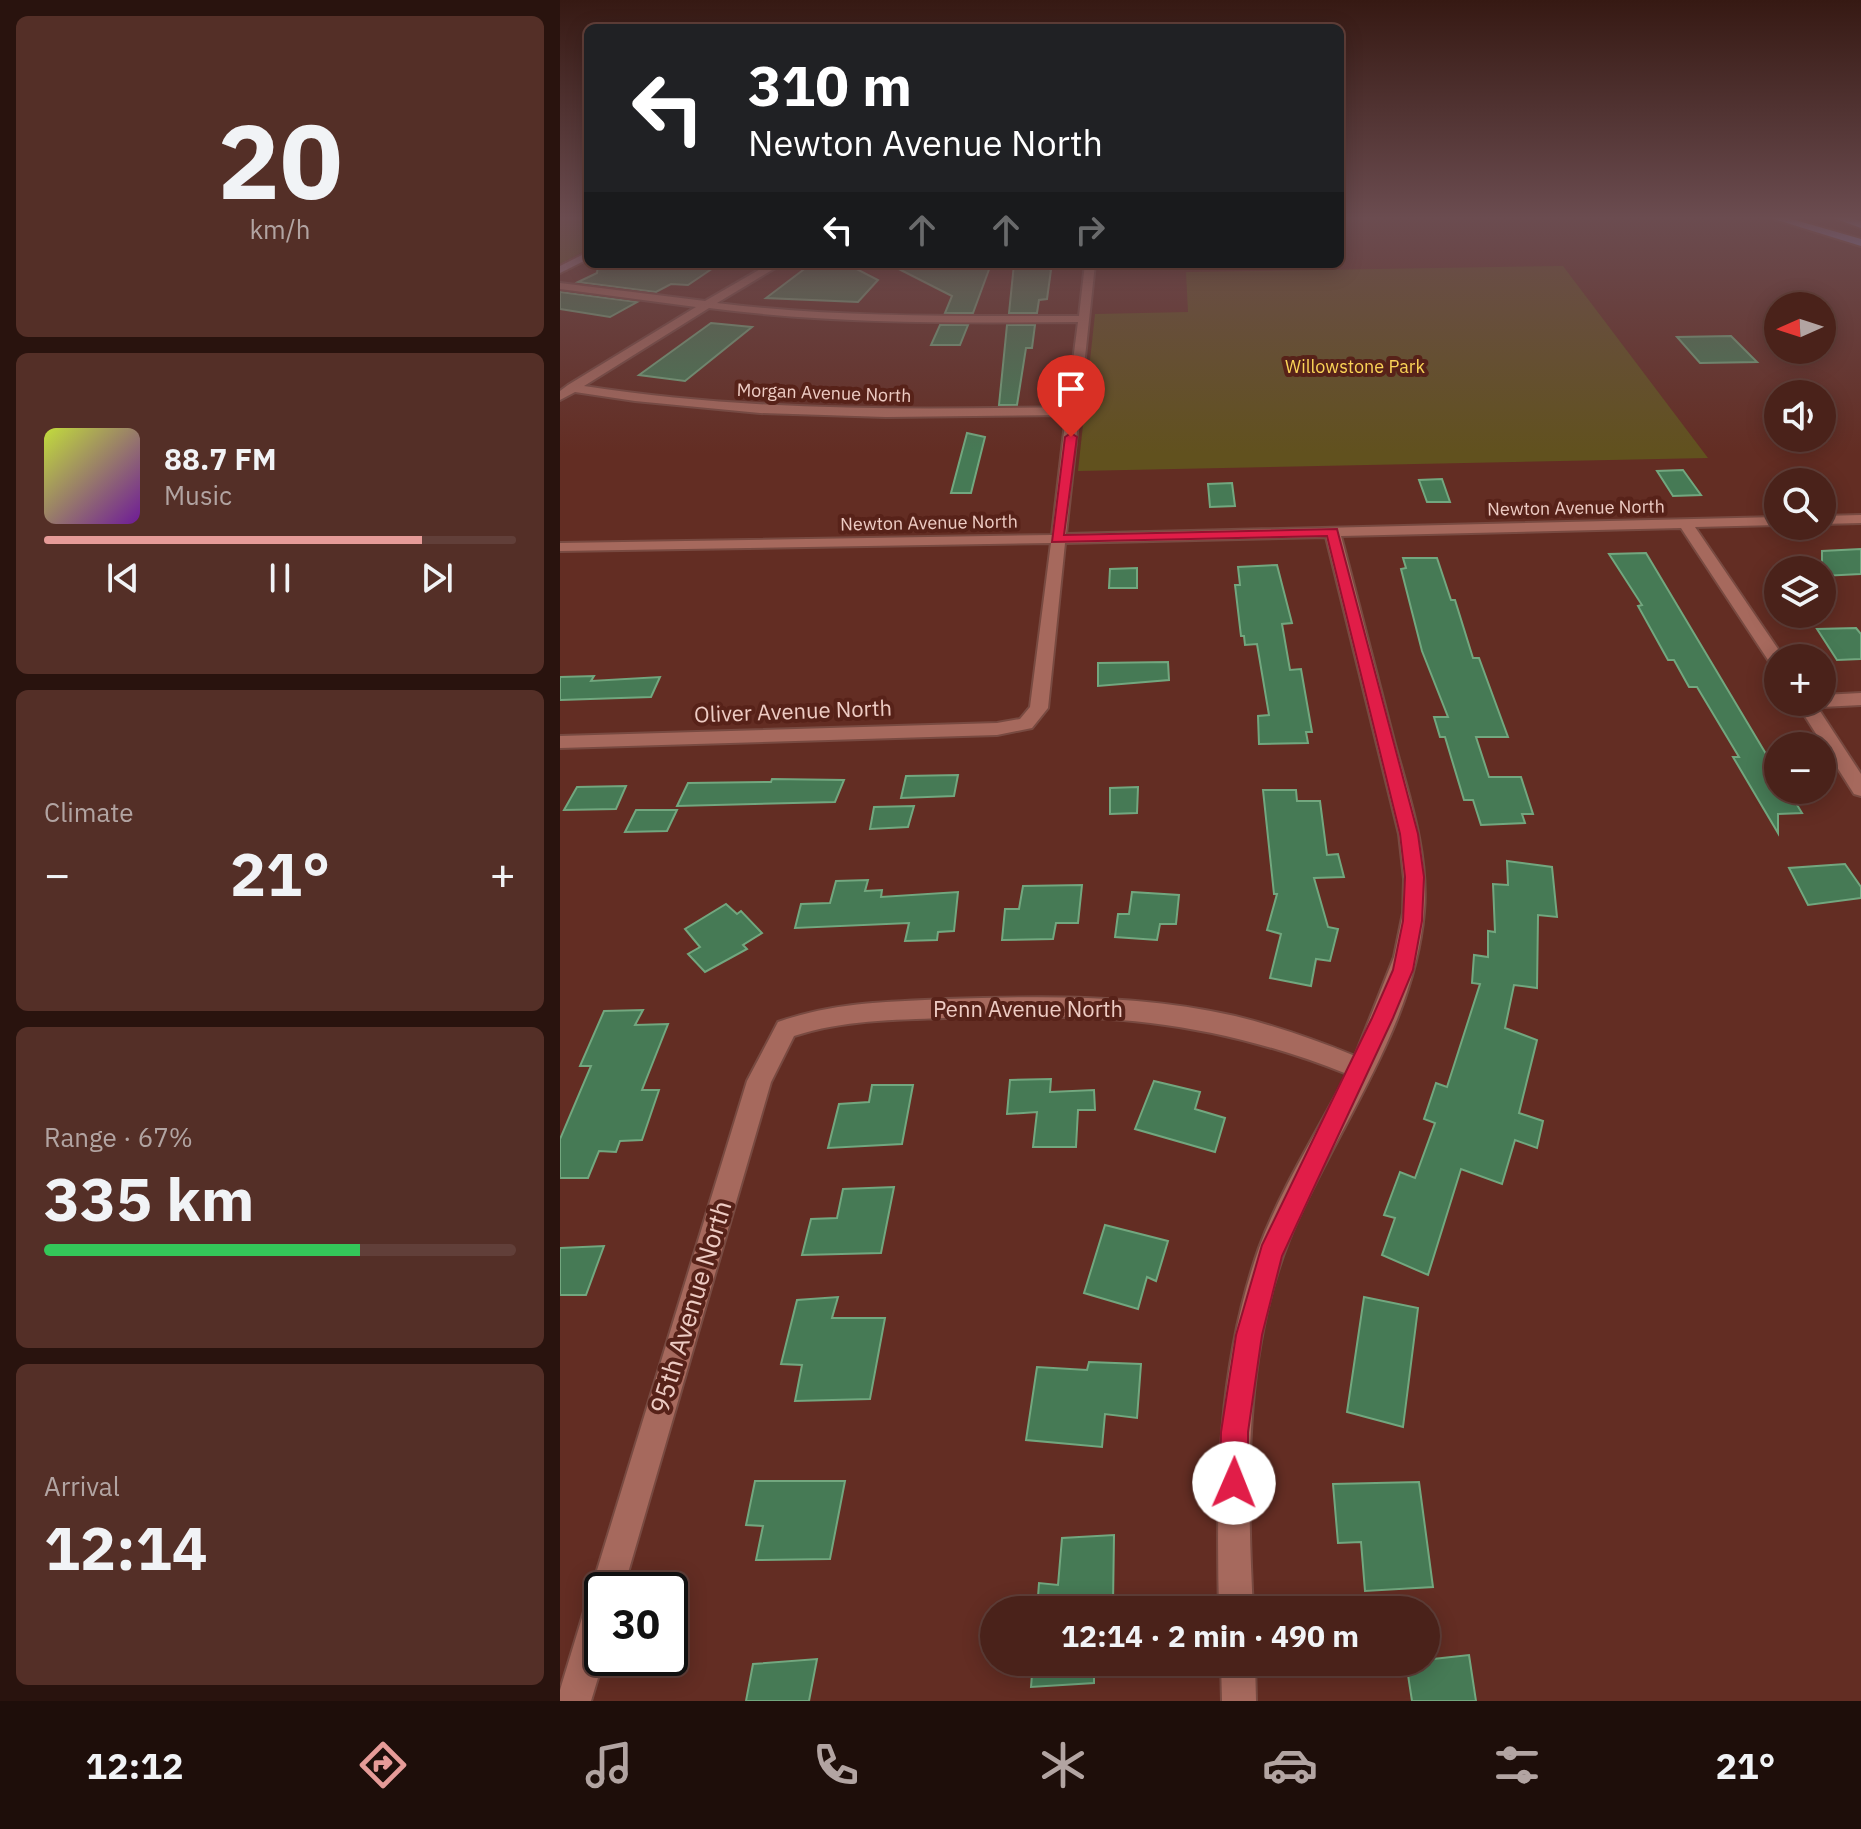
<!DOCTYPE html>
<meta charset="utf-8">
<style>
:root{--surface:#4a221a;--page:#542f27;--text:#f1f3f6;--muted:#b2a4a2;--line:#613f39;--accent:#e69b98}
body{margin:0;font-family:"IBM Plex Sans",sans-serif;background:var(--page);color:var(--text);height:100vh;display:flex;flex-direction:column;font-size:30px;white-space:nowrap}
*{box-sizing:border-box;margin:0}
p{font-size:26px;color:var(--muted)}
.icon{flex:none;width:44px;height:44px;fill:none;stroke:currentColor;stroke-width:2;stroke-linecap:round;stroke-linejoin:round}
.map{position:relative;flex:1;overflow:hidden}
.panel{display:flex;flex-direction:column;gap:16px;padding:16px;background:#29130e;width:560px}
.panel>*{flex:none}
.hud{position:absolute;left:24px;top:24px;width:760px;height:244px;border-radius:12px;box-shadow:0 4px 20px #0003,0 0 0 2px var(--line);background:#202124;color:#fff;overflow:hidden}
.needle{width:52px;rotate:267deg}
.fabs{position:absolute;left:1204px;top:292px;display:grid;gap:16px}
.fabs a{display:grid;place-items:center;width:72px;height:72px;border-radius:50%;background:var(--surface);box-shadow:0 4px 20px #0003,0 0 0 2px var(--line);font-size:40px}
.speed{position:absolute;left:24px;top:1572px;display:flex;gap:16px;font-size:40px;font-weight:700;text-align:center}
.speed>*{display:grid;place-content:center;width:104px;height:104px;border-radius:50%;background:var(--surface);box-shadow:0 4px 20px #0003,0 0 0 2px var(--line);line-height:1}
.speed .limit{border:4px solid #111;border-radius:12px;background:#fff;color:#111}
.pin{position:absolute;display:grid;place-items:center;width:68px;height:68px;color:#fff;margin:-82px -34px;border-radius:50% 50% 50% 0;rotate:-45deg;box-shadow:0 0 8px #0007}
.pin .icon{rotate:45deg}
.me{position:absolute;width:88px;margin:-44px;rotate:1deg;stroke-linejoin:round;filter:drop-shadow(0 0 6px #0008)}
.turn{display:flex;align-items:center;gap:28px;height:168px;padding:0 32px;font-size:36px}
.turn .icon{width:104px;height:104px;stroke-width:2.5}
.turn b{display:block;font-size:56px;line-height:68px}
.lanes{display:flex;align-items:center;height:76px;padding:0 32px;background:#0003;justify-content:center;gap:40px;direction:ltr}
.lanes .off{opacity:.35}
.big{font-size:60px;font-weight:800;line-height:1.1}
.panel .widget{flex:1;display:flex;flex-direction:column;justify-content:center;gap:12px;min-width:0;padding:0 28px;border-radius:12px;background:var(--page)}
.panel .dial{align-items:center;gap:0}
.dial b{font-size:104px;line-height:1}
.song{display:flex;align-items:center;gap:24px}
.cover{width:96px;height:96px;border-radius:12px;background:linear-gradient(135deg,hsl(70 70% 55%),hsl(280 70% 35%))}
.played{height:8px;border-radius:4px;background:linear-gradient(90deg,var(--accent) 80%,var(--line) 80%)}
.keys{display:flex;justify-content:space-around;direction:ltr}
.heat{display:flex;justify-content:space-between;align-items:center;font-size:44px;direction:ltr}
.charge{height:12px;border-radius:6px;background:linear-gradient(90deg,#34c759 67%,var(--line) 0)}
.trip{position:absolute;left:420px;top:1596px;width:460px;height:80px;border-radius:40px;background:var(--surface);box-shadow:0 4px 20px #0003,0 0 0 2px var(--line);font-weight:800;line-height:80px;text-align:center}
.dock{display:flex;height:128px;justify-content:space-around;align-items:center;background:#1e0e0a;color:var(--muted)}
.dock .icon{width:56px;height:56px}
.dock .active{color:var(--accent)}
.dock b{font-size:36px;color:var(--text)}
main{display:flex;flex:1;min-height:0}
.map>svg:first-child{display:block}
.green{fill:#61511e}
.building{fill:#467a55;stroke:#72a77f;stroke-width:2}
.lines{fill:none;stroke-linecap:round;stroke-linejoin:round}
.street-casing{stroke:#784a41;stroke-width:4}
.secondary-casing{stroke:#784a41;stroke-width:4}
.highway-casing{stroke:#784a41;stroke-width:4}
.street{fill:#a6695d;fill-rule:evenodd}
.secondary{fill:#9c788b;fill-rule:evenodd}
.highway{fill:#859cf6;fill-rule:evenodd}
.route{fill:#e11d48;stroke:#92132f;stroke-width:2}
.labels{text-anchor:middle;stroke-width:8;stroke-linejoin:round;paint-order:stroke}
.far-park-label{font-size:18px;fill:#fbd457;stroke:#572219}
.far-street-label{font-size:18px;fill:#eeccc4;stroke:#572219}
.street-label{font-size:22px;fill:#eeccc4;stroke:#572219}
.near-street-label{font-size:26px;fill:#eeccc4;stroke:#572219}
</style>
<main>
<section class="panel">
<div class="widget dial"><b>20</b><p>km/h</p></div>
<div class="widget">
<div class="song"><i class="cover"></i><div><b>88.7 FM</b><p>Music</p></div></div>
<div class="played"></div>
<div class="keys"><svg class="icon" aria-label="previous" viewBox="0 0 24 24"><path d="M18 5L8 12l10 7zM5 5v14"/></svg><svg class="icon" aria-label="pause" viewBox="0 0 24 24"><path d="M8 5v14M16 5v14"/></svg><svg class="icon" aria-label="next" viewBox="0 0 24 24"><path d="M6 5l10 7-10 7zM19 5v14"/></svg></div>
</div>
<div class="widget"><p>Climate</p>
<div class="heat"><a>−</a><b class="big">21°</b><a>+</a></div>
</div>
<div class="widget"><p>Range · 67%</p><b class="big">335 km</b><div class="charge"></div></div>
<div class="widget"><p>Arrival</p><b class="big">12:14</b></div>
</section>
<div class="map">
<svg width="1301" height="1701" viewBox="0 0 1301 1701">
<rect width="100%" height="100%" fill="#632d23"/>
<g class="green">
<path d="M0,216H28V249L0,264Z"/>
<path d="M1003,266L1148,458L518,471L535,314L628,312L626,272Z"/>
</g>
<g class="building">
<path d="M38,264H159L128,285L111,284L96,292L18,282L37,273Z"/>
<path d="M251,264H287L318,280L298,302L206,298Z"/>
<path d="M329,264H431L413,313H385L392,296Z"/>
<path d="M454,264H480L491,270L487,299L479,300L477,313H449Z"/>
<path d="M0,292L77,302L50,317L0,309Z"/>
<path d="M151,323L192,327L125,381L79,375Z"/>
<path d="M380,325H408L400,345H371Z"/>
<path d="M447,325H475L472,348H466L457,405H439Z"/>
<path d="M1171,336L1197,362L1140,363L1117,337Z"/>
<path d="M407,433L425,437L411,493H391Z"/>
<path d="M1123,470L1141,495L1113,496L1097,471Z"/>
<path d="M882,479L890,502H867L859,480Z"/>
<path d="M672,483L675,506L650,507L648,484Z"/>
<path d="M1301,549V574L1262,576V551Z"/>
<path d="M1086,553L1218,774V790H1228L1242,813L1218,814V833L1173,757H1179L1137,687H1129L1114,660H1108L1078,606L1082,605L1049,554Z"/>
<path d="M843,558H877L891,600H895L913,658H919L948,737H916L929,777H961L973,814H962L965,823L921,825L913,800H904L885,737H880L874,717H888L862,651L841,569L846,568Z"/>
<path d="M717,565L732,623L722,624L730,670L741,669L752,732H746L748,743L699,744L698,716L709,715L697,644L685,645L684,636H681L675,585H680L678,567Z"/>
<path d="M577,568V588H549L550,569Z"/>
<path d="M1296,628L1301,634V659L1277,660L1257,629Z"/>
<path d="M608,662L609,680L538,686V663Z"/>
<path d="M34,676L31,681L100,677L91,697L0,700V677Z"/>
<path d="M398,775L394,796L341,798L346,776Z"/>
<path d="M212,779L284,780L275,802L117,806L128,783L211,782Z"/>
<path d="M66,786L56,809L4,810L17,787Z"/>
<path d="M578,787L577,813L550,814V788Z"/>
<path d="M703,790H736L737,801H760L767,855L778,854L784,877L754,878L768,927L778,929L770,961L756,959L751,986L710,978L721,934L707,930L717,894H714Z"/>
<path d="M354,806L348,827L310,829L314,807Z"/>
<path d="M76,810H117L107,831L65,832Z"/>
<path d="M947,861L992,867L997,917L978,915L977,988L954,985L945,1028L977,1040L959,1113L983,1121L977,1148L955,1140L942,1184L901,1169L868,1275L822,1255L835,1218L824,1215L840,1172L855,1178L875,1123L864,1119L876,1083L887,1087L920,984L912,983L914,955L928,957V931L935,932L933,884L948,885Z"/>
<path d="M1285,864L1301,887V898L1248,905L1229,868Z"/>
<path d="M308,880L305,891L322,890L321,897L398,892L394,931L378,932L377,940L345,941L349,923L235,928L241,904L270,903L276,881Z"/>
<path d="M522,885L518,923H496L493,939L442,940L445,909H459L463,886Z"/>
<path d="M572,892L619,895L616,924H600L597,940L555,937L558,914H569Z"/>
<path d="M166,904L177,914L181,911L202,933L183,945L187,949L145,972L128,954L140,947L125,929Z"/>
<path d="M83,1010L75,1025L108,1024L82,1090H99L82,1140L60,1141L56,1152L39,1151L28,1178H0V1139L31,1066H20L44,1011Z"/>
<path d="M491,1079L490,1092L534,1090L535,1110H518L516,1147H473L477,1112L447,1114L450,1080Z"/>
<path d="M594,1081L640,1092L635,1109L665,1118L655,1152L575,1129Z"/>
<path d="M312,1085H353L342,1144L268,1148L279,1104L309,1102Z"/>
<path d="M334,1187L321,1253L242,1255L251,1219L277,1218L283,1189Z"/>
<path d="M545,1225L608,1241L596,1281L587,1277L578,1309L524,1293Z"/>
<path d="M44,1246L26,1295H0V1248Z"/>
<path d="M278,1297L272,1318H325L310,1399L235,1401L242,1365L221,1364L237,1300Z"/>
<path d="M804,1297L858,1308L843,1427L787,1412Z"/>
<path d="M529,1362L581,1364L577,1418L545,1414L542,1447L466,1440L477,1367L527,1370Z"/>
<path d="M195,1481H285L270,1559L196,1560L203,1526L186,1525Z"/>
<path d="M859,1482L873,1587L805,1591L801,1542L778,1543L773,1484Z"/>
<path d="M554,1535L553,1604L535,1605V1610H477L479,1583L498,1585L502,1538Z"/>
<path d="M909,1655L916,1701H852L846,1662Z"/>
<path d="M257,1659L249,1701H186L193,1664Z"/>
<path d="M473,1662H534V1683L471,1687Z"/>
</g>
<g class="lines">
<defs>
<g id="street">
<path d="M209,264H222L157,303C277,318 398,316 519,316L525,264H535L506,534L1218,517V525L1135,527L1224,658H1218V667L1212,666L1121,528L781,536C799,604 816,672 834,741C849,796 869,854 864,912C854,1031 773,1132 729,1240C683,1355 687,1489 693,1610H659C656,1489 658,1364 699,1248C721,1188 758,1131 787,1074C647,1018 533,1012 385,1018C333,1020 283,1020 234,1036L211,1082L63,1590H42L44,1658L31,1701H0V1690L25,1608L33,1595L31,1590L187,1081L218,1022C275,1002 326,1002 385,999C481,996 580,994 675,1016C716,1026 756,1040 795,1056L834,957L843,913L844,879L839,834L766,537L505,543L488,708L472,728L437,735L0,748V736L437,723L460,719L470,707L491,543L0,551V543L492,535L506,415L326,417L200,413L75,401L15,392L0,400V391L8,385L136,307L0,289V283L145,301ZM149,308C272,324 394,323 518,322L507,407C345,410 184,411 24,386Z"/>
<path d="M1301,515V523L1262,524V516Z"/>
<path d="M1301,693V705L1262,707L1254,702H1262V695Z"/>
<path d="M1236,702H1254L1301,774V796L1294,794Z"/>
<path d="M661,1662H695L696,1701H662Z"/>
</g>
<path id="secondary" d="M28,252V259L0,273V266Z"/>
<g id="highway">
<path d="M1204,216H1221L1301,239V246Z"/>
<path d="M1268,216H1284L1301,221V228Z"/>
</g>
</defs>
<use href="#street" class="street-casing"/>
<use href="#secondary" class="secondary-casing"/>
<use href="#highway" class="highway-casing"/>
<use href="#street" class="street"/>
<use href="#secondary" class="secondary"/>
<use href="#highway" class="highway"/>
</g>
<linearGradient id="sky" x2="0" y2="1"><stop stop-color="#361913"/><stop offset="0.48" stop-color="#6b4c50"/><stop offset="1" stop-color="#6b4c50" stop-opacity="0"/></linearGradient>
<rect width="1301" height="454" fill="url(#sky)"/>
<path class="route" d="M511,433L517,437L504,535L777,529L858,834L864,877L862,921L853,970L833,1018L722,1256L702,1335L688,1432V1483L684,1493L674,1497L664,1493L660,1483L661,1432L676,1335L702,1245L812,1018L833,970L843,921L845,877L840,834L767,536L492,542L505,437Z"/>
<g class="labels">
<g class="far-park-label">
<text x="795" y="373">Willowstone Park</text>
</g>
<g class="far-street-label">
<text transform="translate(264 393) rotate(2)" y="6">Morgan Avenue North</text>
<text transform="translate(1016 508) rotate(-1)" y="6">Newton Avenue North</text>
<text transform="translate(369 523) rotate(-1)" y="6">Newton Avenue North</text>
</g>
<g class="street-label">
<text transform="translate(233 711) rotate(-2)" y="8">Oliver Avenue North</text>
<text x="468" y="1017">Penn Avenue North</text>
</g>
<g class="near-street-label">
<text transform="translate(131 1307) rotate(-73)" y="9">95th Avenue North</text>
</g>
</g>
</svg>
<div class="fabs">
<a><svg class="needle" viewBox="-14 -14 28 28"><path d="M0-13l5 13h-10z" fill="#e53935"/><path d="M0 13l5-13h-10z" fill="#b2a4a2"/></svg></a>
<a><svg class="icon" aria-label="sound" viewBox="0 0 24 24"><path d="M4 9h4l5-4v14l-5-4H4zM17 9q2 3 0 6"/></svg></a>
<a><svg class="icon" aria-label="search" viewBox="0 0 24 24"><circle cx="10" cy="10" r="6"/><path d="M15 15l6 6"/></svg></a>
<a><svg class="icon" aria-label="layers" viewBox="0 0 24 24"><path d="M12 4l9 5-9 5-9-5zM3 14l9 5 9-5"/></svg></a>
<a>+</a>
<a>−</a>
</div>
<div class="speed"><div class="limit">30</div></div>
<div class="pin" style="left:511px;top:437px;background:#d93025"><svg class="icon" aria-label="arrive" viewBox="0 0 24 24"><path d="M6 21V4h12l-3 4 3 4H6"/></svg></div>
<svg class="me" style="left:674px;top:1483px" viewBox="-20 -20 40 40"><circle r="19" fill="#fff"/><path d="M0-13L10 11 0 6-10 11z" fill="#e11d48"/></svg>
<div class="trip">12:14 · 2 min · 490 m</div>
<div class="hud">
<div class="turn"><svg class="icon" aria-label="left" viewBox="0 0 24 24"><path d="M17 20v-9H6M10 6l-5 5 5 5"/></svg><div><b>310 m</b>Newton Avenue North</div></div>
<div class="lanes"><svg class="icon" aria-label="left" viewBox="0 0 24 24"><path d="M17 20v-9H6M10 6l-5 5 5 5"/></svg><svg class="icon off" aria-label="ahead" viewBox="0 0 24 24"><path d="M12 20V5M6 11l6-6 6 6"/></svg><svg class="icon off" aria-label="ahead" viewBox="0 0 24 24"><path d="M12 20V5M6 11l6-6 6 6"/></svg><svg class="icon off" aria-label="right" viewBox="0 0 24 24"><path d="M7 20v-9h11M14 6l5 5-5 5"/></svg></div>
</div>
</div>
</main>
<nav class="dock">
<b>12:12</b>
<svg class="icon active" aria-label="directions" viewBox="0 0 24 24"><path d="M12 3l9 9-9 9-9-9zM9 14v-3h6M13 9l2 2-2 2"/></svg>
<svg class="icon" aria-label="music" viewBox="0 0 24 24"><path d="M9 18V5l10-2v13"/><circle cx="6" cy="18" r="3"/><circle cx="16" cy="16" r="3"/></svg>
<svg class="icon" aria-label="phone" viewBox="0 0 24 24"><path d="M5 4h4l2 5-3 2q2 4 5 5l2-3 5 2v4C11 20 4 13 5 4z"/></svg>
<svg class="icon" aria-label="climate" viewBox="0 0 24 24"><path d="M12 3v18M4 7l16 10M4 17L20 7"/></svg>
<svg class="icon" aria-label="car" viewBox="0 0 24 24"><path d="M5 17H2v-5l4-1 3-4h7l3 4 3 1v5h-3M9 17h6M6 11h13"/><circle cx="7" cy="17" r="2"/><circle cx="17" cy="17" r="2"/></svg>
<svg class="icon" aria-label="filters" viewBox="0 0 24 24"><path d="M4 7h16M4 17h16"/><circle cx="9" cy="7" r="2"/><circle cx="15" cy="17" r="2"/></svg>
<b>21°</b>
</nav>
